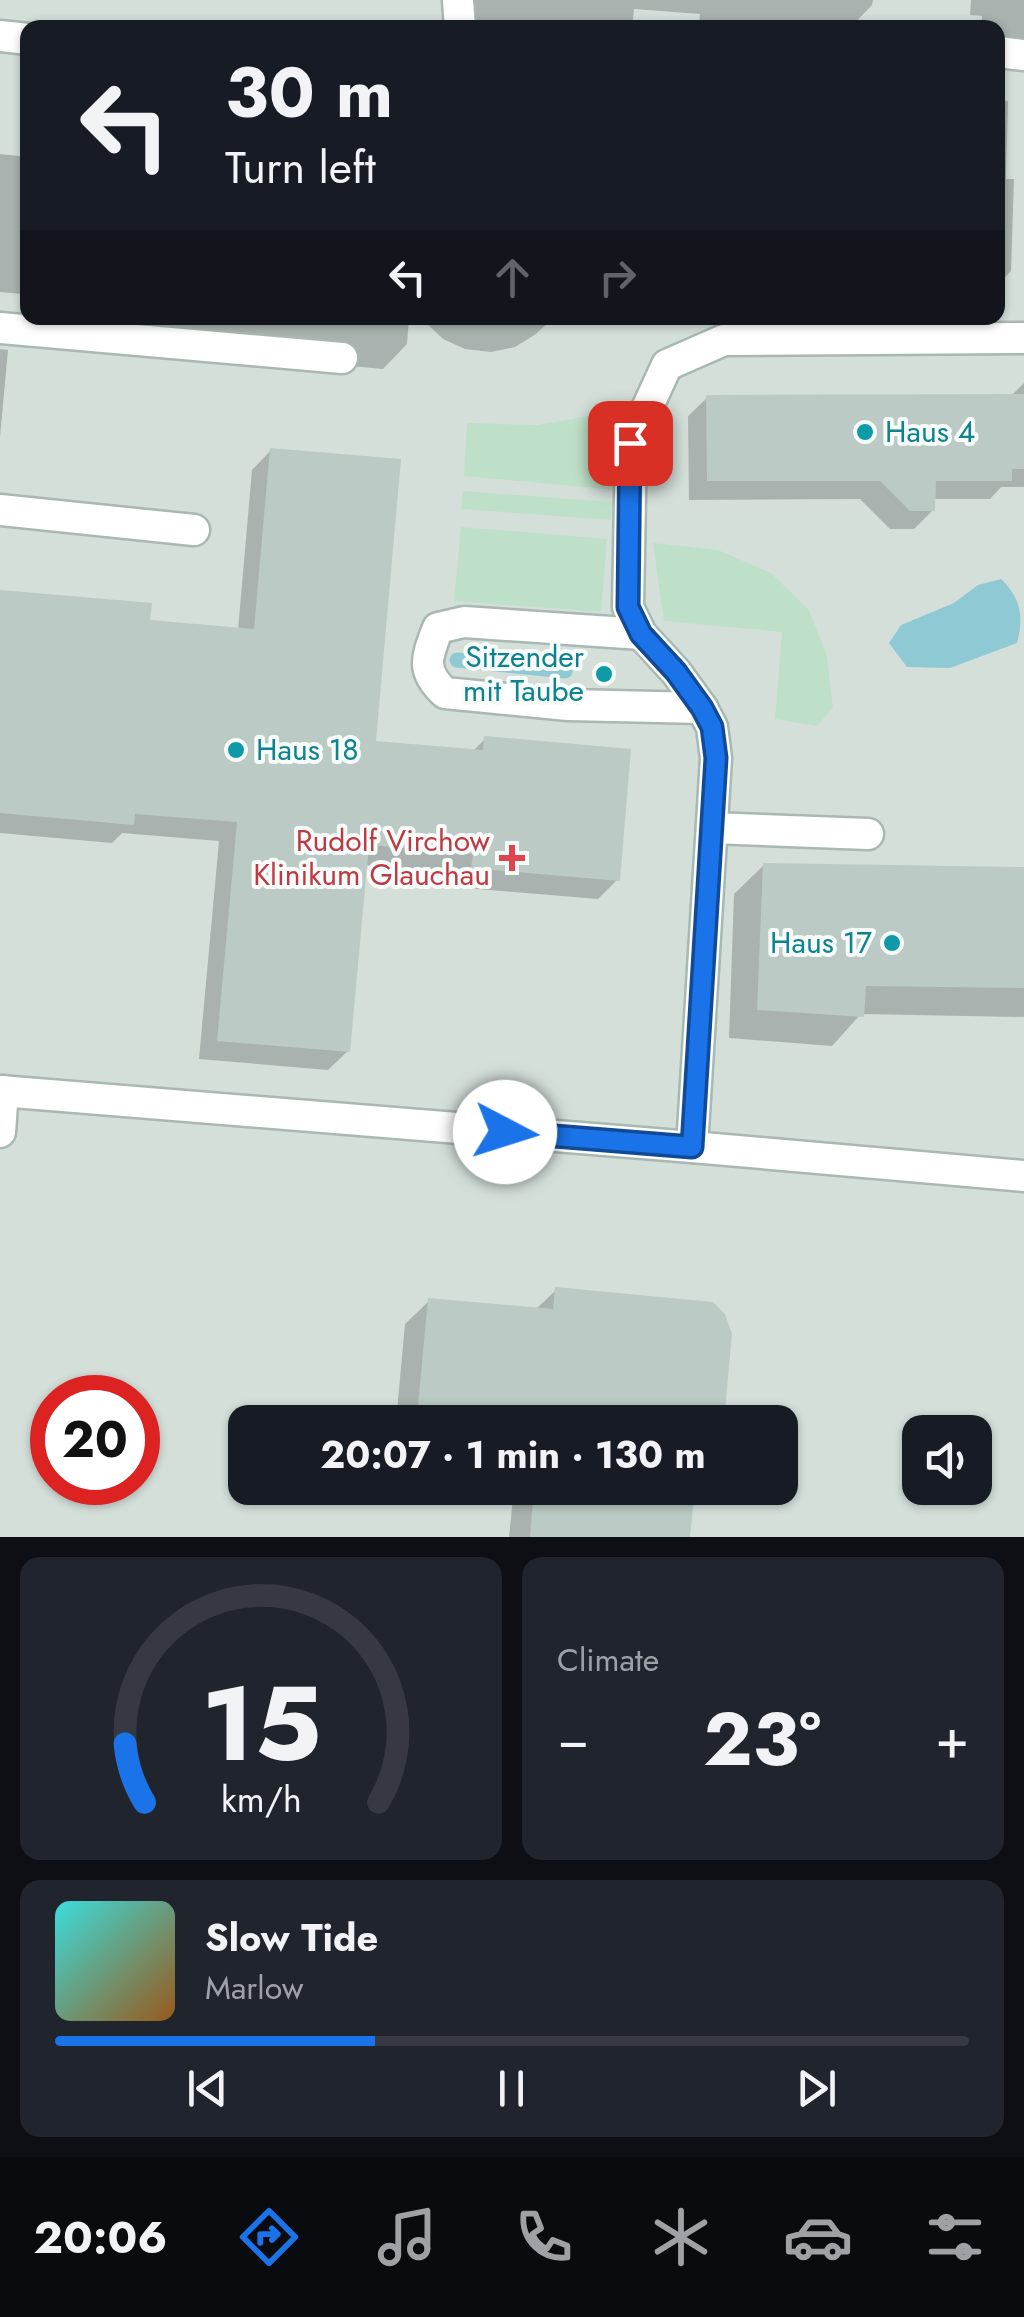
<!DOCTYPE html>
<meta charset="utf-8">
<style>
:root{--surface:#171b24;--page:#20242c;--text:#f1f3f6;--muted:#9ea1a6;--line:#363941;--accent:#1a73e8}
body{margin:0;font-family:Jost,sans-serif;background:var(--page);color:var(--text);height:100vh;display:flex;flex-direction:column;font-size:38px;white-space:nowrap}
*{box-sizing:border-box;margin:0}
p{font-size:32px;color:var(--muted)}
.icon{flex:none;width:55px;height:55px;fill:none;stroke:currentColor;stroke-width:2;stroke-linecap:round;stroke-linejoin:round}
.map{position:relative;height:1537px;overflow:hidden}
.panel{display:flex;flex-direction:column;gap:20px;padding:20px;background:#0d0f14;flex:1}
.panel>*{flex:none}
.guide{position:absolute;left:20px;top:20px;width:985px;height:305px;border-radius:20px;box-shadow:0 2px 8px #0004;background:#171b24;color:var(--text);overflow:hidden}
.buttons{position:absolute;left:902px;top:1415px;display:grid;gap:20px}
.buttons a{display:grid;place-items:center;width:90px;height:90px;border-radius:20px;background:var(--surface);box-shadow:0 2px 8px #0004;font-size:50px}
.speed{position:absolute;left:30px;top:1375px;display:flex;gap:20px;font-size:50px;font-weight:700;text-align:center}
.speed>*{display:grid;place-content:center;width:130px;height:130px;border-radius:50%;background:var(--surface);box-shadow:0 2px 8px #0004;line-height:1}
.speed .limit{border:15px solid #d22;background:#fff;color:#111}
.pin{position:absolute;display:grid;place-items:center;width:85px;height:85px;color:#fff;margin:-42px;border-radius:20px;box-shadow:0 5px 15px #0006}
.me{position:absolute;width:110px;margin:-55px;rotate:95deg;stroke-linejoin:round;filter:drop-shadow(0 0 8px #0008)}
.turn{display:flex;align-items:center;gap:35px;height:210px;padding:0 40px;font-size:45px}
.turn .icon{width:130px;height:130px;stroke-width:2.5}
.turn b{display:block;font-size:70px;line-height:85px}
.lanes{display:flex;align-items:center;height:95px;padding:0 40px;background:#0003;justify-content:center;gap:50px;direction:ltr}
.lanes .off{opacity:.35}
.big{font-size:75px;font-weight:700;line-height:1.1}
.panel .tile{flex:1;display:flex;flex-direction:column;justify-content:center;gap:15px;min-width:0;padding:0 35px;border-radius:20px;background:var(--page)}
.panel .dial{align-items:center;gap:0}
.dial svg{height:260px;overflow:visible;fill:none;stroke:var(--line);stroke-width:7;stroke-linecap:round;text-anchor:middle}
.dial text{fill:var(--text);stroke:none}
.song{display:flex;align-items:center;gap:30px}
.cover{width:120px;height:120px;border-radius:15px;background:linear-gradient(135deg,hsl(180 70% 55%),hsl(30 70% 35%))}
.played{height:10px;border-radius:5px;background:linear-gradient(90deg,var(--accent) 35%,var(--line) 35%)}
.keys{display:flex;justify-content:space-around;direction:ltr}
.heat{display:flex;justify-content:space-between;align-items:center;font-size:55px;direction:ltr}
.panel .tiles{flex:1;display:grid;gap:20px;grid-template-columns:1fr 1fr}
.tile:last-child{grid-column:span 2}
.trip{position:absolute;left:228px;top:1405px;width:570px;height:100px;border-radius:20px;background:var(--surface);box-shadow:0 2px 8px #0004;font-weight:700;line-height:100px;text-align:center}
.dock{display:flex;height:160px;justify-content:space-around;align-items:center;background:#090b0e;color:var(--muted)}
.dock .icon{width:70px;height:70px}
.dock .active{color:var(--accent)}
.dock b{font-size:45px;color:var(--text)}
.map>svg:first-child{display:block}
.built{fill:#d4dfda;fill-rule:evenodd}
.green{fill:#bfe0c8}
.water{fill:#8ec9d4}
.shadow{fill:#0003}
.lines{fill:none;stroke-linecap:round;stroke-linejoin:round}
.stream{stroke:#8ec9d4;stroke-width:15}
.building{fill:#bbcac4}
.minor-casing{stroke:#a8b8b2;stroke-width:35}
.minor{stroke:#fff;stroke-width:30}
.route-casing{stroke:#114b97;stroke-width:25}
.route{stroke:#1a73e8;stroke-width:18}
.culture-dot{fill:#0f9aa8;stroke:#f7fbf9;stroke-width:4}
.health-dot{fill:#e0444e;stroke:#f7fbf9;stroke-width:4}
.labels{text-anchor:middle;stroke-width:8;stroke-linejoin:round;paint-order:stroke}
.culture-label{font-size:30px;fill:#0d838f;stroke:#f7fbf9;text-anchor:start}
.health-label{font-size:30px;fill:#be3a42;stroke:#f7fbf9;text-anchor:end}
</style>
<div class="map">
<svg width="1024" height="1537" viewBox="0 0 1024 1537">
<rect width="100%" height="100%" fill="#e6efeb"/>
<path class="built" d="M0,0H1024V1537H0ZM28,28H998V318H28ZM52,1398H138V1482H52ZM245,1422H780V1488H245ZM920,1432H975V1488H920Z"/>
<g class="green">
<path d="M616,411V490L464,476L467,423L538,425Z"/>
<path d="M463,491L612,502L611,520L461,509Z"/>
<path d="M461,527L607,539L601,612L454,601Z"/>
<path d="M653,543L718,550L771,573L809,610L827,656L833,708L817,726L775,719L782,632L664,621Z"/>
</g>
<path class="water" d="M1001,579C1021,598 1024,617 1017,643L950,668L907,667L889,643L901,625L954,603L978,585Z"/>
<g class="shadow">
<path d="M467,0H873L872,5L850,28H699L700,14L634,9L632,28H464Z"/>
<path d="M971,0H1024V48L998,46V28H981L982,16L970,15Z"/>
<path d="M998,100L1008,101L1006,179H1014L1011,271L998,285Z"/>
<path d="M0,154L28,157V318H409L407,344L383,369L18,335L22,294L0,292Z"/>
<path d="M421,318H553L536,334L515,347L491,352L465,349L443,339Z"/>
<path d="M0,349L8,350L0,437Z"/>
<path d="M1024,383V487H1001L990,499H933V510L914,529H890L860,499L689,500L688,416L708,397H1010Z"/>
<path d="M271,450L373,743L472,752L485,739L617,880L598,899L453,887L455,872L364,865L348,1051L328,1070L199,1059L219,841L122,833L112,843L0,833V595L148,622L238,630L252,470Z"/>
<path d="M764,865L1024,870V1017L861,1014L832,1046L729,1038L734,894Z"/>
<path d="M556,1290L729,1335L721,1422H396L405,1324L429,1301L535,1310Z"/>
<path d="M514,1488H710L692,1506L688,1537H509Z"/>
</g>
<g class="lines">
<path class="stream" d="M457,660L565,671"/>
</g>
<g class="building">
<path d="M1024,394V469H1012V481H936L935,511H910L880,481H707L706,395Z"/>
<path d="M270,448L401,459L376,741L483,750L484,736L631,749L620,881L471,868L473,854L369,845L350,1052L217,1041L237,822L135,814L134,825L0,813V590L152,603L150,620L254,629Z"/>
<path d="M763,863L1024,867V988L866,986L864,1017L757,1010Z"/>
<path d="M555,1287L713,1302L725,1314L732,1334L724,1422H477L417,1417L428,1298L553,1309Z"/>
<path d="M534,1488H695L690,1537H530Z"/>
</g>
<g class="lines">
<defs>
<g id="minor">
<path d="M458,0L460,28"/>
<path d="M0,36L28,39"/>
<path d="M998,52L1024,55"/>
<path d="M0,328L342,358"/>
<path d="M0,510L194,530"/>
<path d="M641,634L464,622L438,628C427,657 420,670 445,693L568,705L702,708"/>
<path d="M712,828L868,834"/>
<path d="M0,1091L692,1147L716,758L712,727L702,708L676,672L641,634L628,607L631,443L667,365L724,340L1024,338"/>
<path d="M0,1132L3,1091"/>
<path d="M692,1147L1024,1176"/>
</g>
</defs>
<use href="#minor" class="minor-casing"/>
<use href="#minor" class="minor"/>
</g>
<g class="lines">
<defs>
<path id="route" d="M505,1132L692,1147L716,758L712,727L702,708L676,672L641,634L628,607L630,443"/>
</defs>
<use href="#route" class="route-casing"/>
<use href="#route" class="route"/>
</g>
<g class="culture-dot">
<circle cx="865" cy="432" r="10"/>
<circle cx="604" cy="674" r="10"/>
<circle cx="236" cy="750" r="10"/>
<circle cx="892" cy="943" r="10"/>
</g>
<path class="health-dot" d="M507 843h10v10h10v10h-10v10h-10v-10h-10v-10h10z"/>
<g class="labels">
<g class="culture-label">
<text x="885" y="442">Haus 4</text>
<text x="584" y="667" text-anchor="end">Sitzender<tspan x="584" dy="34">mit Taube</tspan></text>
<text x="256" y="760">Haus 18</text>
<text x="872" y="953" text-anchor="end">Haus 17</text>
</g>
<g class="health-label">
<text x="490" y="851">Rudolf Virchow<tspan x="490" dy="34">Klinikum Glauchau</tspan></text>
</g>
</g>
</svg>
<div class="buttons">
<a><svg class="icon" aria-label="sound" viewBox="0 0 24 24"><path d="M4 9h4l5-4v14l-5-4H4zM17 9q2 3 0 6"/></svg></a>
</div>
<div class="speed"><div class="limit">20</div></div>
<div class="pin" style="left:630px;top:443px;background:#d93025"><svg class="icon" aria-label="arrive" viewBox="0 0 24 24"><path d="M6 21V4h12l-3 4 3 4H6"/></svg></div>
<svg class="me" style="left:505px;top:1132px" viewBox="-20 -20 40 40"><circle r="19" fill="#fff"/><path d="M0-13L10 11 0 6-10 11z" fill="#1a73e8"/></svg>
<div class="trip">20:07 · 1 min · 130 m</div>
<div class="guide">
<div class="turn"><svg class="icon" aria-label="left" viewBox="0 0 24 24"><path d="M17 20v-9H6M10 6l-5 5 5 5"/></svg><div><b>30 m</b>Turn left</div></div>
<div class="lanes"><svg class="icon" aria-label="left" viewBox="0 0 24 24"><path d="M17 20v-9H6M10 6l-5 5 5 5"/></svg><svg class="icon off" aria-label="ahead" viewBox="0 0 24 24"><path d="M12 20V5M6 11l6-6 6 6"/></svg><svg class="icon off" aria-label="right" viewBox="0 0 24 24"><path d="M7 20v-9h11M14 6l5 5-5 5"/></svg></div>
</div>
</div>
<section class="panel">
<div class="tiles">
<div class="tile dial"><svg viewBox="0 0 100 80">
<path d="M14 69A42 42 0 1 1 86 69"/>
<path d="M14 69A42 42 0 0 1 8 51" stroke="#1a73e8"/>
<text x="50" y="56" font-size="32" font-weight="700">15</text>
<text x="50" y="72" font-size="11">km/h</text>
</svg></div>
<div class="tile"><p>Climate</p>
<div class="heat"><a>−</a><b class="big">23°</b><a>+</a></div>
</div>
<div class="tile">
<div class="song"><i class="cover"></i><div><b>Slow Tide</b><p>Marlow</p></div></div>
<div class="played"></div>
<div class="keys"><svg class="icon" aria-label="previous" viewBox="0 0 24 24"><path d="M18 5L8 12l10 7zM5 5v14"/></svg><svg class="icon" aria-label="pause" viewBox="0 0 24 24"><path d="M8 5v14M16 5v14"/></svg><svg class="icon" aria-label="next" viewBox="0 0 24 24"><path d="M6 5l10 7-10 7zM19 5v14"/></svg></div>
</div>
</div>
</section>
<nav class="dock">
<b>20:06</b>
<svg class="icon active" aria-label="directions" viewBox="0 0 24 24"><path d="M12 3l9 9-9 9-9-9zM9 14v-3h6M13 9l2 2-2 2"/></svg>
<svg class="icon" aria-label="music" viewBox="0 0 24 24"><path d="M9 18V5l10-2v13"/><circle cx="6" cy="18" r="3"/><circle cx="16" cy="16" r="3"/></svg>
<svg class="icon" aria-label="phone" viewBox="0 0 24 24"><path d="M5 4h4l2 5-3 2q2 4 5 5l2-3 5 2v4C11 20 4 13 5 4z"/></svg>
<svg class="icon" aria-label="climate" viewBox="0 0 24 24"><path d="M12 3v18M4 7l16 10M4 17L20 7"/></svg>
<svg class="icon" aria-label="car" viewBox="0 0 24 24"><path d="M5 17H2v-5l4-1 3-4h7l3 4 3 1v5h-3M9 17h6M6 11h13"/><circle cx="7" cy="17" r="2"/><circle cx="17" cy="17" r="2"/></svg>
<svg class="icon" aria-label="filters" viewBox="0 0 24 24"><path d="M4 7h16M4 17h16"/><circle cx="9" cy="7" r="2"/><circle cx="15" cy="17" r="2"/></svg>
</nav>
